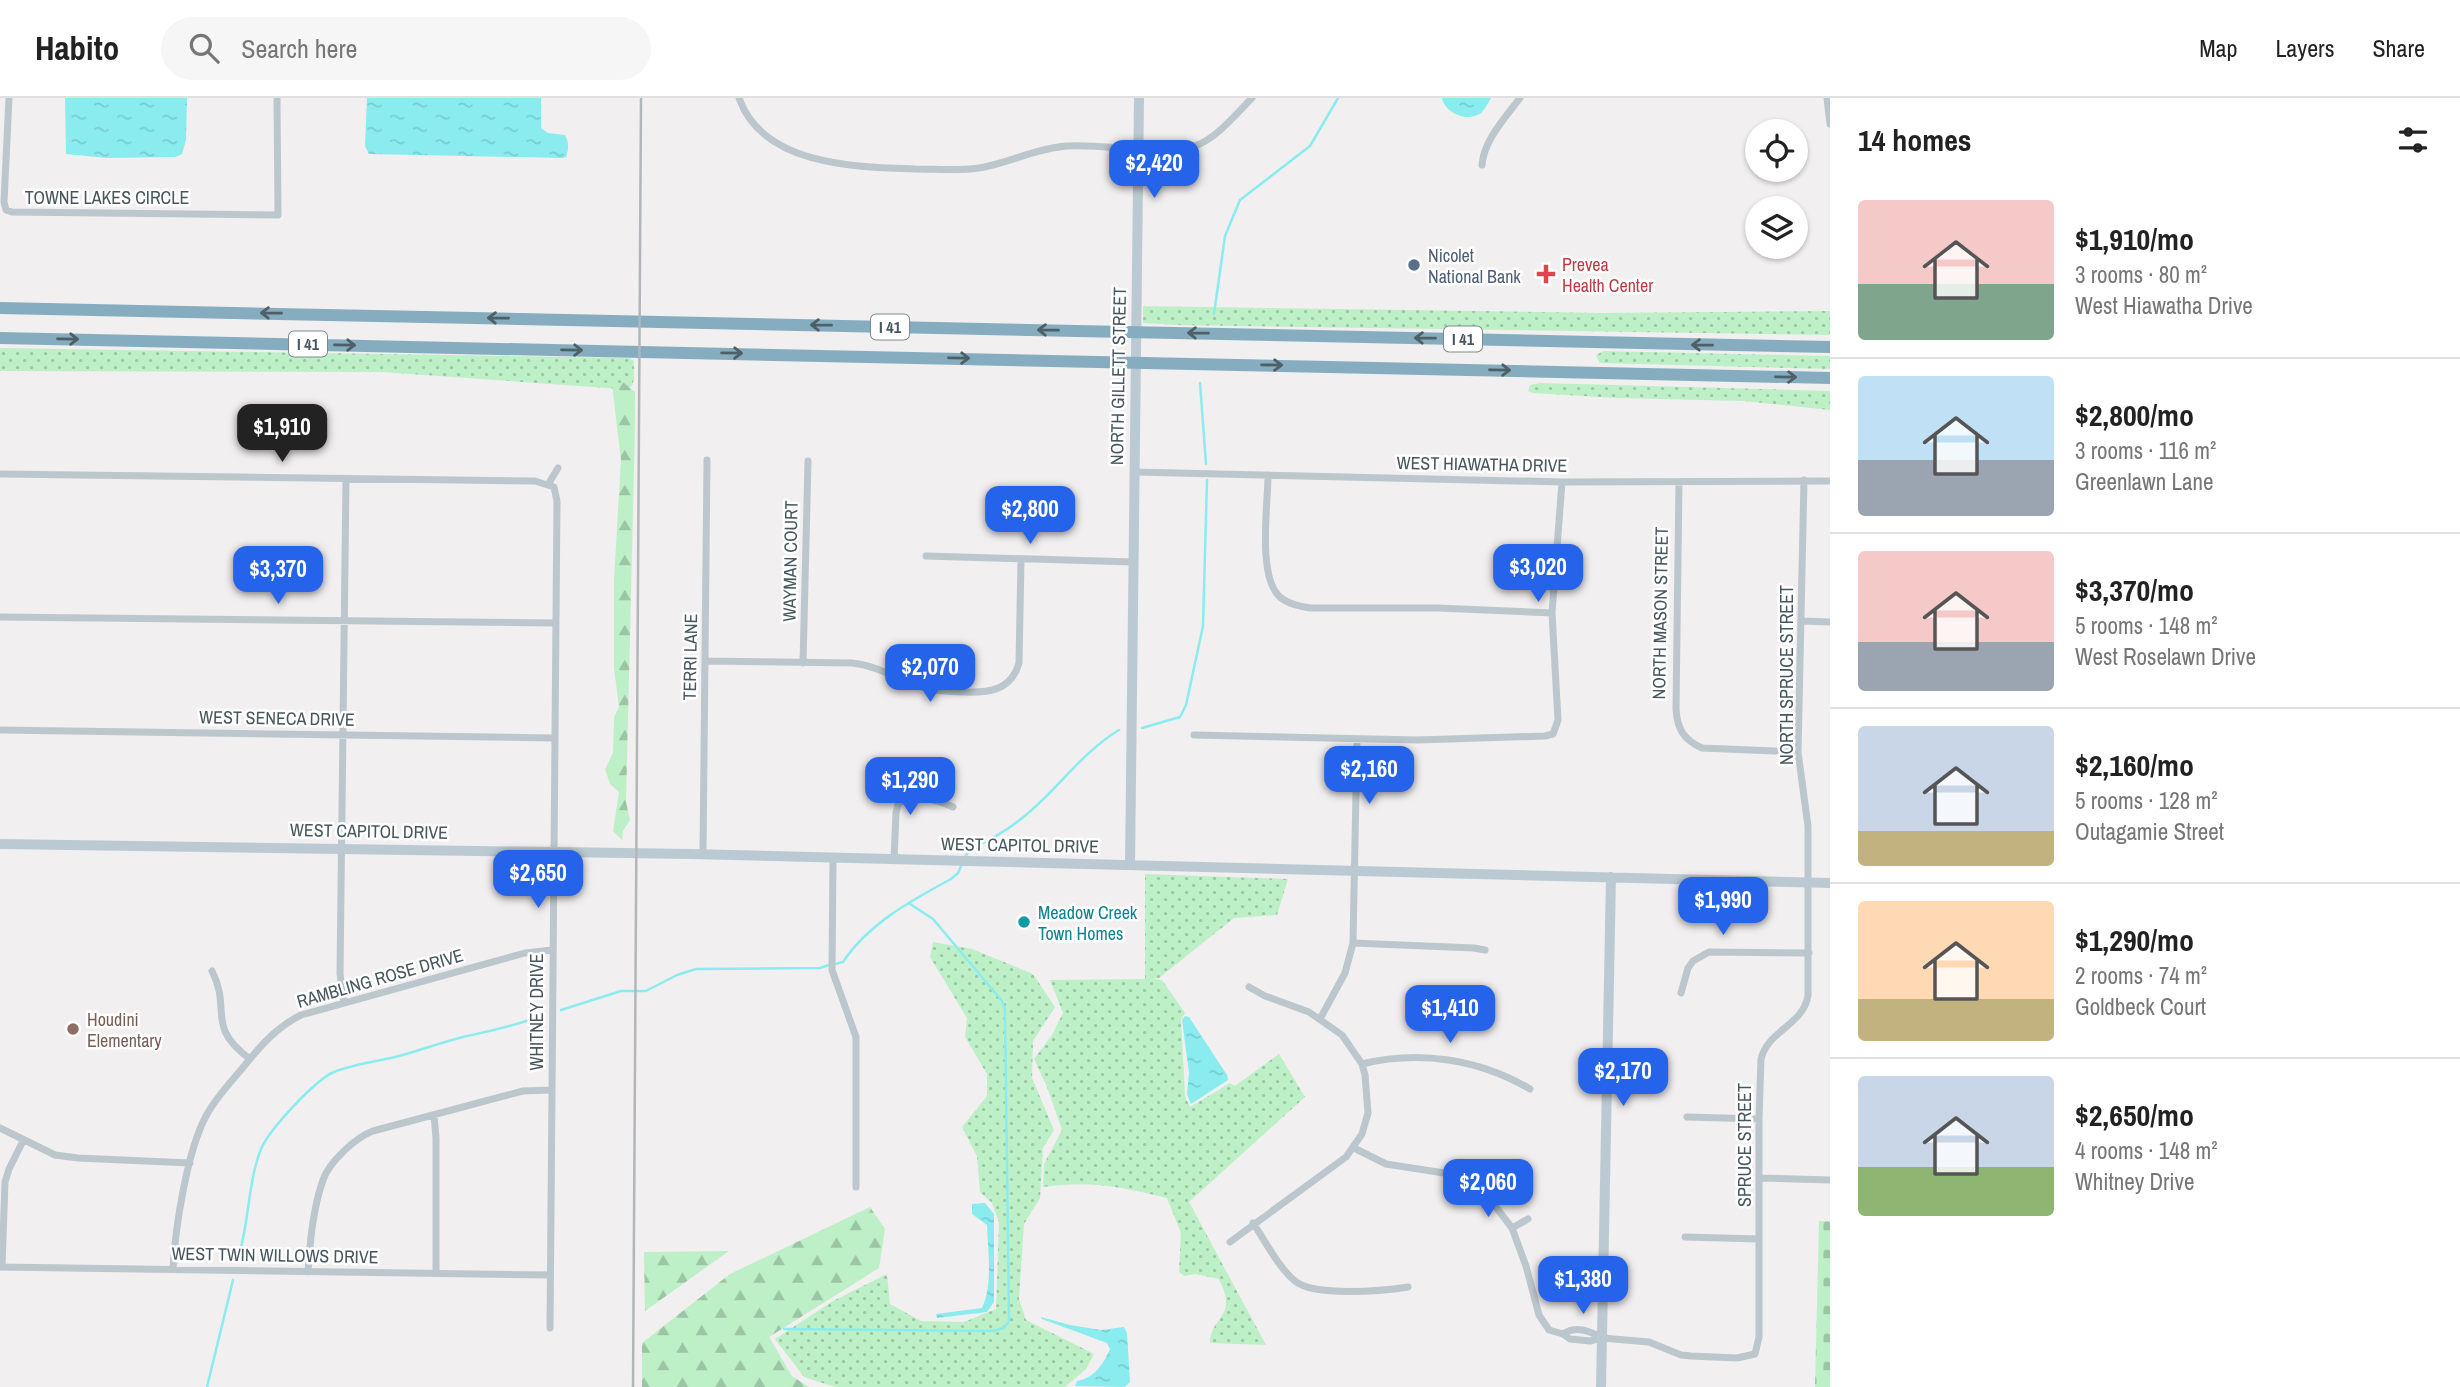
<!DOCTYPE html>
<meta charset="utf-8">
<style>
:root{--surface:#fff;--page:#f6f6f6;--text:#222;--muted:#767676;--line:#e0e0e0;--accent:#2563eb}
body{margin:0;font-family:"Archivo Narrow",sans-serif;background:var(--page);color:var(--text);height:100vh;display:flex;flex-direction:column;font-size:26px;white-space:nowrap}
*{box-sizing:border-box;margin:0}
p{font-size:23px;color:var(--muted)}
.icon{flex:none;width:38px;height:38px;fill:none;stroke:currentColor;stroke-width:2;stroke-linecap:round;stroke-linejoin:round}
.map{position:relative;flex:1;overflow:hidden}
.panel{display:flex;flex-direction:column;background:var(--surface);width:630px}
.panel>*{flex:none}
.controls{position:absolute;left:1745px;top:21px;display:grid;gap:14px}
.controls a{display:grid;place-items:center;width:63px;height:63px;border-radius:50%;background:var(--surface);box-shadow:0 2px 5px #0004;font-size:35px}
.price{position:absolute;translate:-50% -60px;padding:0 16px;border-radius:14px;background:var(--accent);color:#fff;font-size:23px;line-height:46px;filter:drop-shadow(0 2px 4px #0008)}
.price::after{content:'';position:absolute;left:50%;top:42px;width:21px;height:16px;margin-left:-10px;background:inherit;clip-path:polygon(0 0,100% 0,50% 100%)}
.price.active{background:#222;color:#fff}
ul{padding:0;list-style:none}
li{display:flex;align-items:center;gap:21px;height:175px;padding:0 28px}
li+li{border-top:2px solid var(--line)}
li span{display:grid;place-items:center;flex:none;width:196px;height:140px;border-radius:7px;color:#555}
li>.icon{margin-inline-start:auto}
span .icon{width:84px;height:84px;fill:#fffc;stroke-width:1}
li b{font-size:30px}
h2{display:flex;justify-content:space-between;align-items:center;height:84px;padding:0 28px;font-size:30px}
header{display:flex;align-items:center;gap:42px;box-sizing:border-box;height:98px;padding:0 35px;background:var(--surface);border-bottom:2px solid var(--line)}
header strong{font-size:33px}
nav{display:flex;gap:38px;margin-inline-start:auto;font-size:24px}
.search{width:490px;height:63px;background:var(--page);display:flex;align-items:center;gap:18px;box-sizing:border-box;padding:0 24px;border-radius:38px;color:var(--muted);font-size:26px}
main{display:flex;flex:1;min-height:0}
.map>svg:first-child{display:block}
.grass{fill:url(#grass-dots)}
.forest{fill:url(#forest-firs)}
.cemetery{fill:url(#cemetery-stones)}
.water{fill:url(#water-ripples)}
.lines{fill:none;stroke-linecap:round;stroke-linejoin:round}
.stream{stroke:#8aecee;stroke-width:2.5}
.street{stroke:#bbc7cd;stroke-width:7}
.secondary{stroke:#bbcad2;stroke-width:10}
.highway{stroke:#86adbf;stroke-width:12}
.rail{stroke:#b1b6ba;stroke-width:2.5}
.oneway{stroke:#4d6067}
.service-dot{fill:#5c6f8a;stroke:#fff;stroke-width:2.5}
.health-dot{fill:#e0444e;stroke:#fff;stroke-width:2.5}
.culture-dot{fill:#0f9aa8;stroke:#fff;stroke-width:2.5}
.education-dot{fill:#8d6e63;stroke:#fff;stroke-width:2.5}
.labels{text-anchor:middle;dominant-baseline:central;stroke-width:5;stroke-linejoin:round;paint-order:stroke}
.shield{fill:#fff;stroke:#7e898e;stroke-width:2}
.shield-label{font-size:16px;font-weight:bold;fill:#47575d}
.street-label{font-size:18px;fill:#47575d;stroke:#fff}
.service-label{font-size:18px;fill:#4e5e75;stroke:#fff;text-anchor:start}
.health-label{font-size:18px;fill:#be3a42;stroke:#fff;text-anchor:start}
.culture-label{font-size:18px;fill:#0d838f;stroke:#fff;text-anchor:start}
.education-label{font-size:18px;fill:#785e54;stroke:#fff;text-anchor:start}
</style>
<header>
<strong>Habito</strong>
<div class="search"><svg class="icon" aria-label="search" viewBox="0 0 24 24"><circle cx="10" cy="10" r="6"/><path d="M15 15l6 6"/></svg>Search here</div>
<nav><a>Map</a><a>Layers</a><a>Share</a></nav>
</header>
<main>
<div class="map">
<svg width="1830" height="1289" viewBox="0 0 1830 1289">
<defs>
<pattern id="grass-dots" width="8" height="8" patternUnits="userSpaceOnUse" patternTransform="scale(1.75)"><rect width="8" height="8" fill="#bdf0c7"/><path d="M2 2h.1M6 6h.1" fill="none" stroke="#9bc5a5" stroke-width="1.8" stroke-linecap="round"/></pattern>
<pattern id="forest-firs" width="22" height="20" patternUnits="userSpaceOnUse" patternTransform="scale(1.75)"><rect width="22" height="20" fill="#bdf0c7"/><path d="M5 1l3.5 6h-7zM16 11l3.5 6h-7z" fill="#9bc5a5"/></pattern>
<pattern id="cemetery-stones" width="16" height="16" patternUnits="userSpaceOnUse" patternTransform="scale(1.75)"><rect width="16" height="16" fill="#bdf0c7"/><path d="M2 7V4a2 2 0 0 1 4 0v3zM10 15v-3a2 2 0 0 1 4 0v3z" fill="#9bc5a5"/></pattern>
<pattern id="water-ripples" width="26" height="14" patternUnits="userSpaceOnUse" patternTransform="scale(1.75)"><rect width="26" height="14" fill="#8aecee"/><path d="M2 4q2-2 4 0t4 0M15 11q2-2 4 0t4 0" fill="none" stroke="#78ccce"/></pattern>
</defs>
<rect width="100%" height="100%" fill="#f2eff0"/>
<!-- grass -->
<path class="grass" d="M1143,208l461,7 226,-2v24l-654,-10 -33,-2z
M0,250l629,10 5,3v18l-2,7 -11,3 -239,-17 -382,-1z
M1604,253l226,5v13l-230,-6 -4,-8z
M1540,285l290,8v19l-87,-9 -126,-3 -84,-5 -5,-2 2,-6z
M1145,776l143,5 -11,36 -43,3 -75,60 -7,1 10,1 23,33 -4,7 4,76 5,11 40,-24 5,3 44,-32 26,43 -116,105 77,143 -56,-2c0,-27 29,-24 9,-64l-24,-5 -11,2 -5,-4 2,-39 -14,-35c-44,-11 -78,-18 -124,-11l1,-23 18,-34 -15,-43 -13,-28 18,-24 11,-22 -13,-33 95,-1z
M933,844l39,7 61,25 22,33 -22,34 -1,37 22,52 -11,18 -3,50 -16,26 -5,75 7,21 68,34 -8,15 -21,18h-230l-31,-10 -29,-38 58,-38 54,-27 3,30 31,17 43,1 32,-13 3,-87 -7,-19 -12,-11 -3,-36 -15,-29 25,-31v-22l-22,-37 2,-19 -37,-61z"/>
<!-- forest -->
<path class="forest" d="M624,285l11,9v36l-9,374 4,18 -7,11 -1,9 -9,-9 6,-39 -9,-8 -5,-15 8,-16 1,-36 5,-10 -5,-39v-88l7,-120 -9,-75z
M870,1109l15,22 -6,39 -110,69 23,39 17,11h-167v-44l88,-69z
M729,1153l-84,60 -1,-59z"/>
<!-- cemetery -->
<path class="cemetery" d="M1819,1123h11v166h-15z"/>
<!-- water -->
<path class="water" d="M65,0h122l-1,42 -4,14 -7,3 -68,1 -41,-4z
M367,0h174v30l7,5 17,2c4,8 4,14 1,22l-3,1 -194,-4 -4,-8z
M1442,0h49c-3,5 -6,11 -10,15 -14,10 -36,0 -39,-15z
M1185,918l4,1 38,58 1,5 -37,24 -4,-10 2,-21 -7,-53z
M985,1105l9,11v88l-7,10 -50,6 -1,-4 46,-6c11,-23 6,-57 5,-83l-15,-11v-10z
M1041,1219l29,8 31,5 23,-3 3,6 3,49 -5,5 -50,-1 2,-5c17,-3 26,-16 33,-32l-3,-6 -65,-24z"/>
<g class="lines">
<!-- stream -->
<path class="stream" d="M1214,216l11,-78 15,-36 70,-54 28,-48
M1200,285l6,81
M1142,630l38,-11 6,-12 17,-79 4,-146
M965,760l4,-9c17,-7 34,-16 48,-27 37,-27 62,-68 102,-92
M835,866l8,-2c25,-38 69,-62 108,-83l7,-6 4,-9
M561,912l60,-19h25l31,-16 19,-6 124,-1 9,-3
M238,1161c11,-35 10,-78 23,-110 8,-19 54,-69 73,-77 17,-7 39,-10 57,-14 25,-6 48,-15 72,-21 26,-6 53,-11 77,-21
M784,1231l208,2 12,-3 5,-7 -4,-311 -3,-9 -69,-82 -23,-15
M207,1289l26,-107"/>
<!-- street -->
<path class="street" d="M9,0l-5,104 2,8 6,2 266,3 -1,-117
M739,0c24,68 117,69 176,71 21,0 43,2 64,-1 30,-5 58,-20 88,-22 36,-3 98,11 128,0 22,-8 41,-32 57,-48
M1827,0l3,26
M1482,67c2,-25 23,-47 38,-67
M1134,374l428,10 268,-1
M0,376l535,7 19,6 3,14 -7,827
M1268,377c0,29 -11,102 12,122 8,7 19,9 30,11h128l114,5
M1679,384l-3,227c1,20 8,31 26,39l96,4
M549,385l9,-15
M926,458l207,6
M0,519l555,6
M1802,523l28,1
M706,563l146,2c29,3 51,20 78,26 10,3 22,2 33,3 25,1 48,-1 56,-29l2,-103
M803,565l5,-202
M0,632l554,8
M1194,637l224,5 127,-4 8,-2 5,-14 -6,-107 10,-131
M703,756l4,-394
M833,760l-1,112 24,67v150
M894,761l2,-46 2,-9c15,-11 40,-4 55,3
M1353,845l121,5 11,2
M212,873c20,39 -7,55 38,88
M1681,895l7,-25 5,-7 16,-9 100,1
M344,905l-4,-29 6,-495
M1320,921l25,-46 8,-30 4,-203
M1362,966c57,-14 117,-5 168,25
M434,1017l2,23v135
M1687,1019l72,2
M0,1030l55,27 23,3 112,5
M1354,1050l32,16 58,9 26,13 22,16 20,26 14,38 13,49 10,15 14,4 7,5 20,2 12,-3 47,4 32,13 10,1 46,2 18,-4 4,-17v-218l2,-60c7,-29 43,-34 47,-64v-169l-10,-74 6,-272
M1759,1080l71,2
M1253,1125c13,19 25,44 42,58 19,16 88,10 113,6
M1512,1130l16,-9
M1685,1139l74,2
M1230,1144l116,-85 16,-23 6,-21 -3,-38 -3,-11 -20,-29 -33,-23 -44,-16 -16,-9
M0,1169l550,8
M2,1169l3,-85 4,-13 14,-28
M173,1171c2,-40 14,-118 33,-153 10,-19 26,-35 39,-51 17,-21 32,-38 56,-50l224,-62 27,-3
M308,1174c2,-30 5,-64 15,-92 6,-18 33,-43 50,-49l150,-40 28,-1
M1563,1236c13,-9 27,-3 39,4"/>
<!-- secondary -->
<path class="secondary" d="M0,746l691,10 1139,29
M1130,767l9,-767
M1601,1289l10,-510"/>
<!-- highway -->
<path class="highway" d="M0,210l1830,39
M0,240l1830,40"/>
<!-- rail -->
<path class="rail" d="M633,1289l8,-1289"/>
</g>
<!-- one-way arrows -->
<defs><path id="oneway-shaft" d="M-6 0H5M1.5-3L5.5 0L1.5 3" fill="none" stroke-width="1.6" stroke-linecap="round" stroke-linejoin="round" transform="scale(1.75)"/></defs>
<g class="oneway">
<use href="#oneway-shaft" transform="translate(271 215) rotate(-179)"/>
<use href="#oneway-shaft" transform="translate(498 220) rotate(-179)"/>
<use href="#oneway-shaft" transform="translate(821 227) rotate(-179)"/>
<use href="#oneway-shaft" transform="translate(1048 232) rotate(-179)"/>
<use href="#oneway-shaft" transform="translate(1198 235) rotate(-179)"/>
<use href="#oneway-shaft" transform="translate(1425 240) rotate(-179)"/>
<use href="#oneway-shaft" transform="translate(68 241) rotate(1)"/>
<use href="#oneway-shaft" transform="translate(345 247) rotate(1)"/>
<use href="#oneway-shaft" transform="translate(1702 247) rotate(-179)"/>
<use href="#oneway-shaft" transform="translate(572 252) rotate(1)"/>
<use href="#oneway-shaft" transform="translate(732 255) rotate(1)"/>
<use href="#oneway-shaft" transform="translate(959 260) rotate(1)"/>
<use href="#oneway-shaft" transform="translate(1272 267) rotate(1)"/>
<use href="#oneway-shaft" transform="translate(1500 272) rotate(1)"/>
<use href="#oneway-shaft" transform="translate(1786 279) rotate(1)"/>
</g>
<!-- markers -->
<circle class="service-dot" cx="1414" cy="167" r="7"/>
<path class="health-dot" d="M1542.5 165.5h7v7h7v7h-7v7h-7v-7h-7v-7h7z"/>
<circle class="culture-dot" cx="1024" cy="824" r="7"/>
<circle class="education-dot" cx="73" cy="931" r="7"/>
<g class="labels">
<!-- shield labels -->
<g class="shield">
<rect x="871" y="216.5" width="38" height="25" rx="5"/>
<rect x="1444" y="228.5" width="38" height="25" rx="5"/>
<rect x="289" y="233.5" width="38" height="25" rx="5"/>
</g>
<g class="shield-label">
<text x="890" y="229">I 41</text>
<text x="1463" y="241">I 41</text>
<text x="308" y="246">I 41</text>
</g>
<!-- street labels -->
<g class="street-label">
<text x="107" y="99">TOWNE LAKES CIRCLE</text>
<text transform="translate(1118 278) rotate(-89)">NORTH GILLETT STREET</text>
<text transform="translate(1482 366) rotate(1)">WEST HIAWATHA DRIVE</text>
<text transform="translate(790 463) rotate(-89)">WAYMAN COURT</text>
<text transform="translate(1660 515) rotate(-89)">NORTH MASON STREET</text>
<text transform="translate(690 559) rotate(-89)">TERRI LANE</text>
<text transform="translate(1786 577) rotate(-90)">NORTH SPRUCE STREET</text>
<text transform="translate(277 620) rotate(1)">WEST SENECA DRIVE</text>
<text transform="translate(369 733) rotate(1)">WEST CAPITOL DRIVE</text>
<text transform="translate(1020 747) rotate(1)">WEST CAPITOL DRIVE</text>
<text transform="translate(380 880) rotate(-16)">RAMBLING ROSE DRIVE</text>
<text transform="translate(536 914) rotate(-90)">WHITNEY DRIVE</text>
<text transform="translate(1744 1047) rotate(-90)">SPRUCE STREET</text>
<text transform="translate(275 1157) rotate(1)">WEST TWIN WILLOWS DRIVE</text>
</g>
<!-- service labels -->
<g class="service-label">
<text x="1428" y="157">Nicolet<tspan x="1428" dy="21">National Bank</tspan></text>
</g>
<!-- health labels -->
<g class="health-label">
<text x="1562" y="166">Prevea<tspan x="1562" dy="21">Health Center</tspan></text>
</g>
<!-- culture labels -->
<g class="culture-label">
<text x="1038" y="814">Meadow Creek<tspan x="1038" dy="21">Town Homes</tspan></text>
</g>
<!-- education labels -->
<g class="education-label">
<text x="87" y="921">Houdini<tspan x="87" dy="21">Elementary</tspan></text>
</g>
</g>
</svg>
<div class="controls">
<a><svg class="icon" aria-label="locate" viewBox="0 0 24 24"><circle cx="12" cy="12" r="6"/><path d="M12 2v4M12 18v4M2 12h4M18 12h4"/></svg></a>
<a><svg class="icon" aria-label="layers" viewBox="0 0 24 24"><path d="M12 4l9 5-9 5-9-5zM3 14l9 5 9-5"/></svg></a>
</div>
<b class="price" style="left:1154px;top:102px">$2,420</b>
<b class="price active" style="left:282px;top:366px">$1,910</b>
<b class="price" style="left:1030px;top:448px">$2,800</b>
<b class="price" style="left:1538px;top:506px">$3,020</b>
<b class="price" style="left:278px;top:508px">$3,370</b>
<b class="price" style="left:930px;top:606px">$2,070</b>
<b class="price" style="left:1369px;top:708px">$2,160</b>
<b class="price" style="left:910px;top:719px">$1,290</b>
<b class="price" style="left:538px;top:812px">$2,650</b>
<b class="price" style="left:1723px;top:839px">$1,990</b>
<b class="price" style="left:1450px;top:947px">$1,410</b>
<b class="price" style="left:1623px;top:1010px">$2,170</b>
<b class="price" style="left:1488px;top:1121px">$2,060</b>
<b class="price" style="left:1583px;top:1218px">$1,380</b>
</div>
<section class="panel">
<h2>14 homes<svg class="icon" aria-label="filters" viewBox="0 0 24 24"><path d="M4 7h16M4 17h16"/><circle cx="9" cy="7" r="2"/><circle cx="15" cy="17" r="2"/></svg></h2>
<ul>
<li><span style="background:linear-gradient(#f6c9c9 60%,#7fa58c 0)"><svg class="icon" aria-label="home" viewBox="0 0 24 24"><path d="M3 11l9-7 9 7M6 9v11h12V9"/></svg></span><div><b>$1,910/mo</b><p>3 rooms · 80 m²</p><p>West Hiawatha Drive</p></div></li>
<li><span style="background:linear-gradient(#bfe0f5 60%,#9aa5b1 0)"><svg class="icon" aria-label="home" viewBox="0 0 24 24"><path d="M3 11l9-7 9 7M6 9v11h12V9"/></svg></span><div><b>$2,800/mo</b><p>3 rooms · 116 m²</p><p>Greenlawn Lane</p></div></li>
<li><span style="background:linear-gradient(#f6c9c9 65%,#9aa5b1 0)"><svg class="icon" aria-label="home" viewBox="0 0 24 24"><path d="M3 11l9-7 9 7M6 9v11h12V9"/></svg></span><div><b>$3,370/mo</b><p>5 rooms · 148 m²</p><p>West Roselawn Drive</p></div></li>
<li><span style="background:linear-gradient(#c9d6e8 75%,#c2b280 0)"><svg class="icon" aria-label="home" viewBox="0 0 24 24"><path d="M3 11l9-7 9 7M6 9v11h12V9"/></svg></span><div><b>$2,160/mo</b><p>5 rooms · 128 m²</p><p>Outagamie Street</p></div></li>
<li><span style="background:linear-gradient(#ffd9b3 70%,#c2b280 0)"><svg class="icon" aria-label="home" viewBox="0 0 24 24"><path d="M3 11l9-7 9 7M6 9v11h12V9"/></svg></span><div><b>$1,290/mo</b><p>2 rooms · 74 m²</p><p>Goldbeck Court</p></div></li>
<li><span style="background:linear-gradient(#c9d6e8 65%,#8fb573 0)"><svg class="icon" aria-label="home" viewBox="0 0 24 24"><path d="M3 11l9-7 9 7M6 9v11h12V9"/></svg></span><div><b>$2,650/mo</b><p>4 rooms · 148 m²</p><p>Whitney Drive</p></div></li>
</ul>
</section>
</main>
